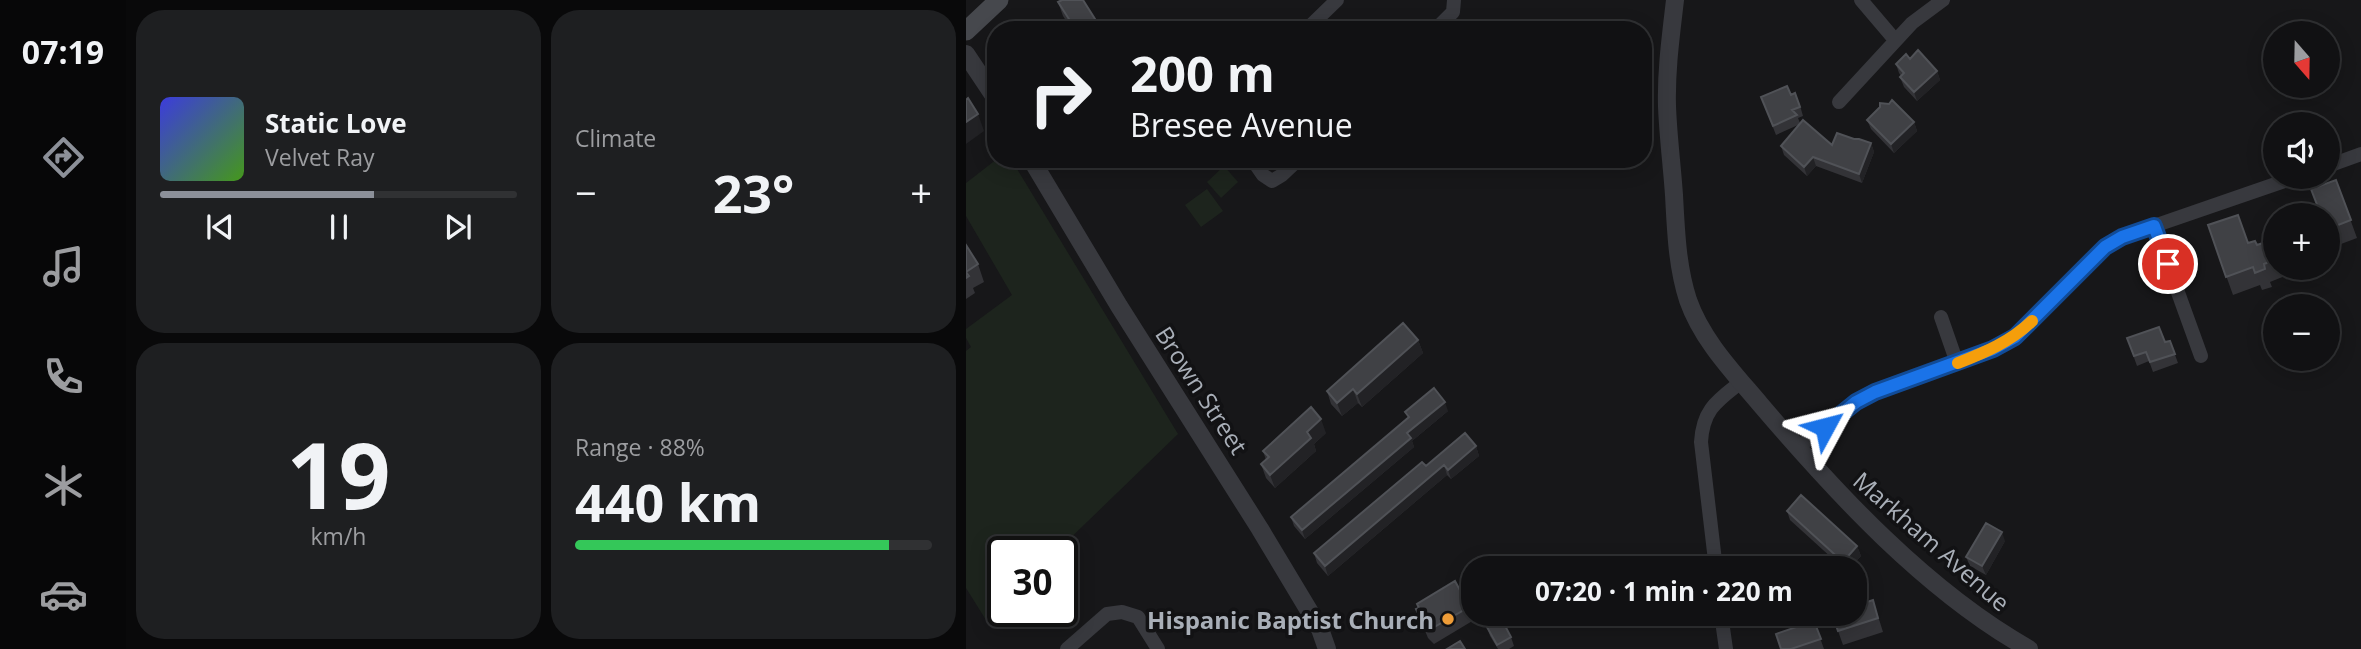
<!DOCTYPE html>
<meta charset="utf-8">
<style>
body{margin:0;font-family:"Open Sans",sans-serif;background:#1e1f21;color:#f1f3f6;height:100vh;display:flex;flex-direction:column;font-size:26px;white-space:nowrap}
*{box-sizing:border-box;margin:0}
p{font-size:23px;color:#9c9da0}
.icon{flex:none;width:38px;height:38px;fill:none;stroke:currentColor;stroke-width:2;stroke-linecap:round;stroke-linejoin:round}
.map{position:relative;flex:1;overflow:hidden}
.drawer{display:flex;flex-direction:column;gap:10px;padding:10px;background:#09090a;width:840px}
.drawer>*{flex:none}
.top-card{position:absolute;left:21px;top:21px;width:665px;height:147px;border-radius:28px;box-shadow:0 4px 18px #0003,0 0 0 2px #303133;background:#111113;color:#f1f3f6;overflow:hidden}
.needle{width:46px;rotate:160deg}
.tools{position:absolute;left:1297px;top:21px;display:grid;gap:14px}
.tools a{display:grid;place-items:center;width:77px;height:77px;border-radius:50%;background:#111113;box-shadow:0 4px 18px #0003,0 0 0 2px #303133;font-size:35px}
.speed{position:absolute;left:21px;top:536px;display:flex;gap:14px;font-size:35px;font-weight:700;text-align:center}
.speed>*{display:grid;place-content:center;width:91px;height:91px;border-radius:50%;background:#111113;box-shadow:0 4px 18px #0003,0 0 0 2px #303133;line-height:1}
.speed .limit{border:4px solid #111;border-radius:10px;background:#fff;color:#111}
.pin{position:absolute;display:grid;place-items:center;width:60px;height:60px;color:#fff;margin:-30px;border:4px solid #fff;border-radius:50%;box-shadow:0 2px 7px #0007}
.me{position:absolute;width:77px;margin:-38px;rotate:52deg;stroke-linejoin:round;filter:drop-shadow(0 0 5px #0008)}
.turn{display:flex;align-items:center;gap:24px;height:147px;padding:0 28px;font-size:32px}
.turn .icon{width:91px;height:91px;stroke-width:2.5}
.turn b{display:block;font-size:49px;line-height:60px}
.big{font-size:52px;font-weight:700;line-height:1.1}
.drawer .tile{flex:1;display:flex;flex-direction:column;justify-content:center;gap:10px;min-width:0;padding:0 24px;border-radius:28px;background:#1e1f21}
.drawer .dial{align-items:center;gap:0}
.dial b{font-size:91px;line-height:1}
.song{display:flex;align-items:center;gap:21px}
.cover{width:84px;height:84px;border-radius:10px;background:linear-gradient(135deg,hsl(240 70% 55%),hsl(100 70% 35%))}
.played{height:7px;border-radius:4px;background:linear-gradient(90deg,#8c9099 60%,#303133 60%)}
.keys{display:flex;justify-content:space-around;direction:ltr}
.heat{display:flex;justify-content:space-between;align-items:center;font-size:38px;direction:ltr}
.charge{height:10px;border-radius:5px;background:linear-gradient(90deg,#34c759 88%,#303133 0)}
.drawer .tiles{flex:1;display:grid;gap:10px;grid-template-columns:repeat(2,1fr)}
.trip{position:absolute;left:495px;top:556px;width:406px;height:70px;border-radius:28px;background:#111113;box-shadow:0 4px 18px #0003,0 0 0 2px #303133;font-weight:700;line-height:70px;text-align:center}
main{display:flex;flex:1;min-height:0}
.tabs{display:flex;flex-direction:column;width:126px;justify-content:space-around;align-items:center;background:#070708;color:#9c9da0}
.tabs .icon{width:49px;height:49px}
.tabs .active{color:#8c9099}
.tabs b{font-size:32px;color:#f1f3f6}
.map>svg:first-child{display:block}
.green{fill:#1d241d}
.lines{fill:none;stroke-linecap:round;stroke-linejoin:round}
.minor{stroke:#38393e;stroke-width:14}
.tertiary{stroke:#38393e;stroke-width:18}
.secondary{stroke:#46484d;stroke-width:19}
.wall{fill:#333337}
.shaded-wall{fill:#222225}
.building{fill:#404145;stroke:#505257;stroke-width:2}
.route-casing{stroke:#114b97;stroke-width:18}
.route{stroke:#1a73e8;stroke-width:12}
.slow{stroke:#f59e0b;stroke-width:12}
.poi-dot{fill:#ef9d38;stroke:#121214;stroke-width:2.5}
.labels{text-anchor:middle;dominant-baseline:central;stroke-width:7;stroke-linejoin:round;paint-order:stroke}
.street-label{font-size:24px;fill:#a9afb8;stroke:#121214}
.poi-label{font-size:24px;font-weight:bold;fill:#a9afb8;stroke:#121214;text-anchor:end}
</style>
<main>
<nav class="tabs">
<b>07:19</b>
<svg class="icon active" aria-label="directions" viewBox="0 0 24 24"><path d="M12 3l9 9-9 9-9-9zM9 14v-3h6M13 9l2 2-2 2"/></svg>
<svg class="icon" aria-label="music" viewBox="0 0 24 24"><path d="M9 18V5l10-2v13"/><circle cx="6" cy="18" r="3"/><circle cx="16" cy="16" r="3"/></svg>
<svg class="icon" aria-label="phone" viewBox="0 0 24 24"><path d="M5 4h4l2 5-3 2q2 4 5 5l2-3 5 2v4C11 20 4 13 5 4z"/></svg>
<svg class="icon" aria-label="climate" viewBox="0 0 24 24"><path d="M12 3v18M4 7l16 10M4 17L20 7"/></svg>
<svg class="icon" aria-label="car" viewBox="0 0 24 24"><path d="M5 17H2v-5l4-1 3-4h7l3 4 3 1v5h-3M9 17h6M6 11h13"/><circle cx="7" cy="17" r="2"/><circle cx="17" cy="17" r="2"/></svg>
</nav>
<section class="drawer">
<div class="tiles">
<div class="tile">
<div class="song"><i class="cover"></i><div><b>Static Love</b><p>Velvet Ray</p></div></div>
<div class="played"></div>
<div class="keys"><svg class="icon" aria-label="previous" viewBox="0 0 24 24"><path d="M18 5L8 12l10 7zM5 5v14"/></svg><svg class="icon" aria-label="pause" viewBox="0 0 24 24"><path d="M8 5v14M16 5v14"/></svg><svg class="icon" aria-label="next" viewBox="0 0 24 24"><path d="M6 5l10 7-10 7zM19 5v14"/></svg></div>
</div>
<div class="tile"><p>Climate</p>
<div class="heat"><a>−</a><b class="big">23°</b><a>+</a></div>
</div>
<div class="tile dial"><b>19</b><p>km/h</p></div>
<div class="tile"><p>Range · 88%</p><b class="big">440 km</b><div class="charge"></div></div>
</div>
</section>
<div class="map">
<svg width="1395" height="649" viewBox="0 0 1395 649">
<rect width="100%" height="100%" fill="#171719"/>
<path class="green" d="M31,159H45L212,434L91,551H37V604L20,620L0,588V351L5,347L0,338V329L46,295L0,216V183Z
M258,166L272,182L255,198L241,182Z
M241,189L257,211L235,227L219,205Z"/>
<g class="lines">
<path class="minor" d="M895,0L929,40
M340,30L371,0
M469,30L487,12L488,0
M873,102L946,23L977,0
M286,159L297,175L306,181L316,175L333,159
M1362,166L1395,154
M1188,226L1235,356
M975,317L991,363
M831,448L890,403L909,392L1027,350L1049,337L1118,266L1139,247L1156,237L1330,177
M750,569L735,442C737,409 751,401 775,382
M755,614L760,649
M101,649L141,614L156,612L172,617L192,649"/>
<path class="tertiary" d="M709,0C705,35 700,70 701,106C702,135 706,166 708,195C710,231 711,266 722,300C736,340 767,372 794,404C870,493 960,591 1063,649
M0,54L30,99
M65,159L153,306L294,529L354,629L361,649"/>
<path class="secondary" d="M0,31L33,0"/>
</g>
<path class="wall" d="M92,2L136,30H106L97,16Z
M944,59L971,71L974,80L951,101L938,87L934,77L935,76L933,73L930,64Z
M825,95L833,102L837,116L832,118L834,123L866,145L888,139L905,143L908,152L896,183L850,166L841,176L818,155L815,146L832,125L810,135L795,97Z
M901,120L948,122L951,131L928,153L905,129Z
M1370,180L1391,238L1367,247L1362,232V215Z
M1242,225L1282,243L1291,245L1309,239V268H1339L1304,282L1306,287L1296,290L1294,285L1267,295Z
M0,245L12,264L18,282L7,288L9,293L0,299Z
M1161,338L1199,342L1204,341L1212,363L1187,372L1183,361L1171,366Z
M452,340L457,353L396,407L392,403L376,416L365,404L361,391Z
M482,411L446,441L448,447L339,539L328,526L325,517L442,418L439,412Z
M360,433L348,444L350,451L309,488L300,478L295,464L300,460L297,451Z
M510,446L513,456L485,479L481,475L362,576L351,563L348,553L460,466Z
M821,511L891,546L895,556L883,569H878L824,520Z
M1039,541L1020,575L1004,566L1000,557Z
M907,600L917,632L877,645L866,614Z
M451,604L503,607L508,620L468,644L462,638L450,609L452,608Z
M848,621L858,649H815Z
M521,627L545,637L548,646L543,649H532L524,636Z"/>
<path class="shaded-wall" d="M971,71L974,80L951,101L948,92Z
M12,114L18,131L0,144V122Z
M948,122L951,131L928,153L925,144Z
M905,143L908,152L896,183L893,174Z
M847,157L850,166L841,176L838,167Z
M452,340L457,353L396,407L391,394Z
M387,389L392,403L376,416L371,403Z
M479,402L482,411L446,441L448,447L339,539L336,530L441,433Z
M355,419L360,433L348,444L350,451L309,488L304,475L341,432Z
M510,446L513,456L485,479L482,470Z
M478,465L481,475L362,576L359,566Z
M1036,532L1039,541L1020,575L1016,566Z
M891,546L895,556L883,569H880L877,562Z"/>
<path class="building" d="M96,0H117L136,30H110L92,2Z
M952,50L971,71L948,92L934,77L938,73L930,64L940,54L944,59Z
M821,86L825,95L829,93L834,107L826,110L831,115L807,126L795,97Z
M2,98L12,114L0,122V100Z
M926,100L948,122L925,144L901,120L914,107V103L923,104Z
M837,120L866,145L871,133L888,139H893L905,143L893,174L847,157L838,167L815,146Z
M1370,180L1385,220L1362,229V215H1355L1345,189Z
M1272,215L1282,243L1289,241L1291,245L1309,239V260L1298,264L1299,269L1289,273L1287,267L1260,277L1242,225Z
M0,245L12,264L0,272L3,276L0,278Z
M437,323L452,340L391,394L387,389L371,403L361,391Z
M1193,327L1199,342L1204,341L1209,354L1184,362L1180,352L1168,356L1161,338Z
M468,388L479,402L441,433L445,438L336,530L325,517L443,417L439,412Z
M345,407L355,419L341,432L345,438L304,475L295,464L303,457L297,451Z
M499,433L510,446L482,470L478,465L359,566L348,553L456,462L460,466Z
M835,495L891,546L877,562L821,511Z
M1020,523L1036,532L1016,566L1000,557Z
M489,581L503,607L463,630L457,624L450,609L453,608L451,604Z
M907,600L912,618L872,631L866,614H889V606Z
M535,618L545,637L531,645L521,627Z
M848,621L855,639L825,649H815L810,634Z
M494,641L499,649H481Z"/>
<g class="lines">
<defs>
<path id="route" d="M859,427L890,402L909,392L1027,349L1049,337L1139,247L1156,237L1188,226L1202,264"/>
</defs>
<use href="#route" class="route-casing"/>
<use href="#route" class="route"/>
<path class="slow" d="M992,363C1020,352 1044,342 1066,321"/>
</g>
<circle class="poi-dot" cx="482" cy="619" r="7"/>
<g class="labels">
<g class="street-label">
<text transform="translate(236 390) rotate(57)">Brown Street</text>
<text transform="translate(966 541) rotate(41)">Markham Avenue</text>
</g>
<g class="poi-label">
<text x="468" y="619">Hispanic Baptist Church</text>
</g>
</g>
</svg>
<div class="tools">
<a><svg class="needle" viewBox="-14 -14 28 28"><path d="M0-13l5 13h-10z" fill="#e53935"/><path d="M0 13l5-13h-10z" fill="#9c9da0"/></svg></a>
<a><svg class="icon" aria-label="sound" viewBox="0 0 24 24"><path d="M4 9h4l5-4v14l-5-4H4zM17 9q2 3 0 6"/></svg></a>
<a>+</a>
<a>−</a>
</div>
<div class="speed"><div class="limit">30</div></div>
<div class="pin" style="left:1202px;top:264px;background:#d93025"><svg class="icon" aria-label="arrive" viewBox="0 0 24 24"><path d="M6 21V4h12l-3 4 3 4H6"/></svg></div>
<svg class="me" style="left:859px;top:427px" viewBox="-20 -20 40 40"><path d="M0-17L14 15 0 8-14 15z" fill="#1a73e8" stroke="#fff" stroke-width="4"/></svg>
<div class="trip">07:20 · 1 min · 220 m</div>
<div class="top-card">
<div class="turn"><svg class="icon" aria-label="right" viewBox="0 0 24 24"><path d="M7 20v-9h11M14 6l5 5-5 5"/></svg><div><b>200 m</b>Bresee Avenue</div></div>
</div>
</div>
</main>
